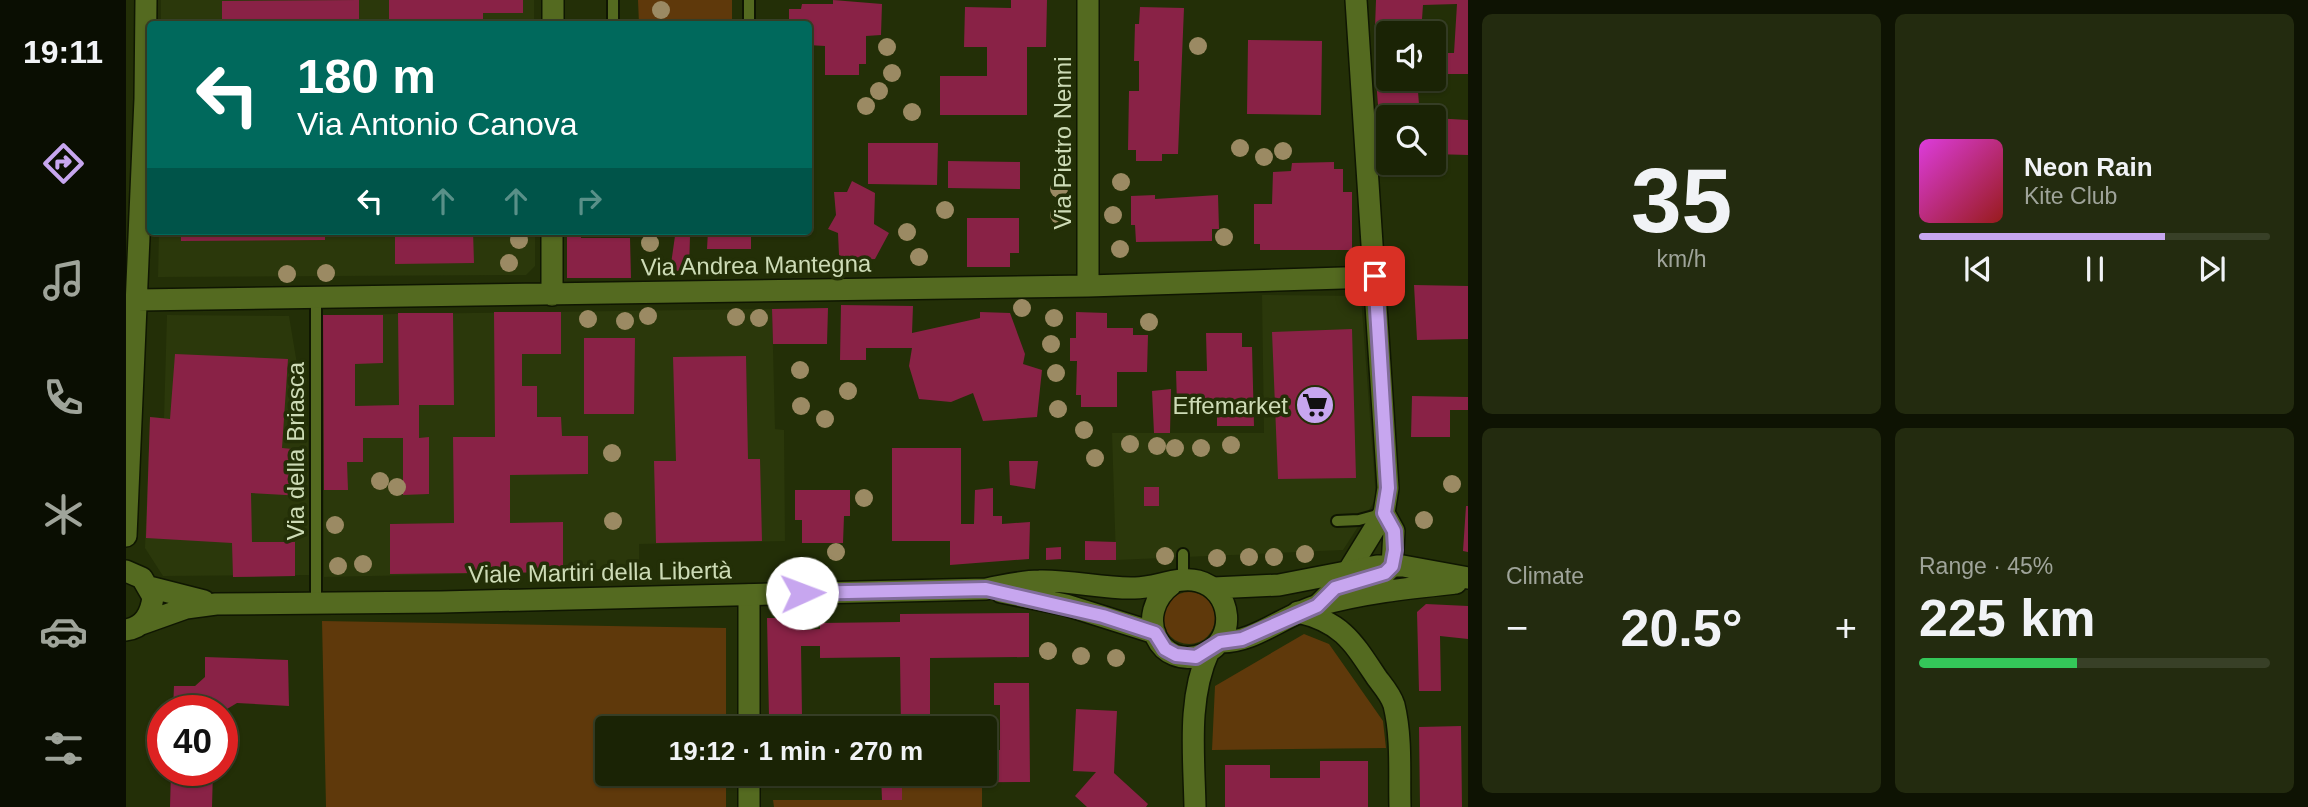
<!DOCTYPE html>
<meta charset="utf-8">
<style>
body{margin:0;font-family:Helvetica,sans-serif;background:#232b0f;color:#f1f3f6;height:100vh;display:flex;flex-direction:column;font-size:26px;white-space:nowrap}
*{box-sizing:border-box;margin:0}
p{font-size:23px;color:#9fa49a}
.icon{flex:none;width:38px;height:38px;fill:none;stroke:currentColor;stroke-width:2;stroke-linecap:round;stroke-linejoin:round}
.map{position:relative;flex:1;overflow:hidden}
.details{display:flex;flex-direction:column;gap:14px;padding:14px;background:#0e1303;width:840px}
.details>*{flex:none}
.top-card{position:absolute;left:21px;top:21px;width:665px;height:214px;border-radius:7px;box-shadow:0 2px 5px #0004,0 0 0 2px #384027;background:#00695c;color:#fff;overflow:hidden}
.buttons{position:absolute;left:1250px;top:21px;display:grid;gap:14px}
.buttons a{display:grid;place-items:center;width:70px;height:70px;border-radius:7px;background:#1a2305;box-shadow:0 2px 5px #0004,0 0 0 2px #384027;font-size:35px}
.speed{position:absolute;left:21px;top:695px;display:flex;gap:14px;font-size:35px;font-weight:700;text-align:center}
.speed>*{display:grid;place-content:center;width:91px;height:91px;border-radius:50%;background:#1a2305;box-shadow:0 2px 5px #0004,0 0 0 2px #384027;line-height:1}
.speed .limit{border:10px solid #d22;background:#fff;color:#111}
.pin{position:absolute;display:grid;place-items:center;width:60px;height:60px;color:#fff;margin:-30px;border-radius:14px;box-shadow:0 4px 10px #0006}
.me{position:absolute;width:77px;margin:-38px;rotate:88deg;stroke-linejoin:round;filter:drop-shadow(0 0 5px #0008)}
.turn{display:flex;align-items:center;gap:24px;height:147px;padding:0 35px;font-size:32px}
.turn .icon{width:91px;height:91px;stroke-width:2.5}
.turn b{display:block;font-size:49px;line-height:60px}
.lanes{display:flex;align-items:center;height:66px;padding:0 35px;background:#0003;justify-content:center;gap:35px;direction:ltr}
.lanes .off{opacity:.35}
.big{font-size:52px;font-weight:700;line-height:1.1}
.details .tile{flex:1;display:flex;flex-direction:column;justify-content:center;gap:10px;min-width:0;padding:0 24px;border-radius:10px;background:#232b0f}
.details .dial{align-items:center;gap:0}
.dial b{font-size:91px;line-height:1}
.song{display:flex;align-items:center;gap:21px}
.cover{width:84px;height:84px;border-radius:10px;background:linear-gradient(135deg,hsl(300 70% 55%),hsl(0 70% 35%))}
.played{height:7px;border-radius:4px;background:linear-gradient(90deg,#c7a6ef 70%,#384027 70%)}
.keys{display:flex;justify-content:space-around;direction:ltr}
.heat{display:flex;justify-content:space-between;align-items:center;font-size:38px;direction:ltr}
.charge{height:10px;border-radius:5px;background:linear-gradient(90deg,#34c759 45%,#384027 0)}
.details .tiles{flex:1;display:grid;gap:14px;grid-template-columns:repeat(2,1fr)}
.trip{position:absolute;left:469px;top:716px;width:402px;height:70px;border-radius:7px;background:#1a2305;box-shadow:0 2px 5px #0004,0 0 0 2px #384027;font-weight:700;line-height:70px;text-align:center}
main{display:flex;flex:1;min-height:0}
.menu{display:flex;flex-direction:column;width:126px;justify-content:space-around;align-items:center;background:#0a0e02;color:#9fa49a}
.menu .icon{width:49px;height:49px}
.menu .on{color:#c7a6ef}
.menu b{font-size:32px;color:#f1f3f6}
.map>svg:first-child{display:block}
.built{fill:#2b380b}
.green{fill:#5f390b}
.building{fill:#892246}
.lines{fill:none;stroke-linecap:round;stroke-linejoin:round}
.lane-casing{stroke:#0f1602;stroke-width:14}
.street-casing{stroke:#0f1602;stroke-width:24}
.secondary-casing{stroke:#0f1602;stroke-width:24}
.lane{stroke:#546a20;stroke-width:10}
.street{stroke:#546a20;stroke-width:21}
.secondary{stroke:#546a20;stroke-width:21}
.tree{fill:#9b8a63}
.route-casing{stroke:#816c9b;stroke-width:18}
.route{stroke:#c7a6ef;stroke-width:12}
.labels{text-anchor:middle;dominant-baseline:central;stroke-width:7;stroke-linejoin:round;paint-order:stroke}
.street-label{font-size:24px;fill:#cddbb6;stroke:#232f07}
.poi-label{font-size:24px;fill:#cddbb6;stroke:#232f07;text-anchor:end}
</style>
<main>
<nav class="menu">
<b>19:11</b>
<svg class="icon on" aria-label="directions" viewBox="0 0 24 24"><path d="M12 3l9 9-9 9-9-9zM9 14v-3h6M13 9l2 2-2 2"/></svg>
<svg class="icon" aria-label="music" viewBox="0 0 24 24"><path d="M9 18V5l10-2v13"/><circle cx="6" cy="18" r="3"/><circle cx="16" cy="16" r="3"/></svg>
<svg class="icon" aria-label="phone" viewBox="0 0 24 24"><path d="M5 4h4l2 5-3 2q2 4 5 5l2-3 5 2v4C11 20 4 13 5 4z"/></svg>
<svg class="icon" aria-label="climate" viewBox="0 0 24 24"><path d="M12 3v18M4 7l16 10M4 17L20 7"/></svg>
<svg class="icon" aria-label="car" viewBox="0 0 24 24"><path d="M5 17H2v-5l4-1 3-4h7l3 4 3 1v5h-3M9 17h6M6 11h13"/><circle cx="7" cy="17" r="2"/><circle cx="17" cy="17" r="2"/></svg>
<svg class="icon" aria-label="filters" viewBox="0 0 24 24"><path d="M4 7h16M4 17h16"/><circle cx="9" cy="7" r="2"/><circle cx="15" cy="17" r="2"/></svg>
</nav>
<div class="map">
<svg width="1342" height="807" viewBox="0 0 1342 807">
<rect width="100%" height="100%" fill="#232f07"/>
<path class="built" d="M35,0H408V24H35Z
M33,231H409V266L400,275L32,277Z
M1136,295L1235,296L1250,499L1217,550L990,560L986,433H1138Z
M646,309L649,429L658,430L659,541L513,544V566L437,572L198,577L197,315Z
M41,315L163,316L182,430L184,575L37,576L19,548L24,417L38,418Z"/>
<path class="green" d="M512,0H606V24H513Z
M1037 618a26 26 0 1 1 52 0a26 26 0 1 1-52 0Z
M196,621L600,628V728H481V774H600V807H200Z
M1178,634L1203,644L1257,721L1260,748L1086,750L1089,686Z
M856,782V807H648L647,800H775L776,783Z"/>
<path class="building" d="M233,0V24H96V1Z
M263,0H397V13H357V24H263Z
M707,0L756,4L755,35L740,36V64H733V75H699V46L682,45V24H663V9H675L676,4H707Z
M885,0H921L920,47H901V115H814V76H861V47H838L839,7L885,8Z
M1250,0H1342V74H1307V53H1328L1331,4L1297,5L1295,33H1262V79H1291L1294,117H1262V155H1256L1248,55Z
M1014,7L1058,8L1052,154H1036V161H1010V150H1002L1003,91H1013V61H1008L1009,24H1013Z
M1122,40L1196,41L1195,115L1121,114Z
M1307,118L1342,120V155L1307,154Z
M742,143H812L811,185L742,184Z
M822,161L894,162V189L822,188Z
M1208,162V169H1217V192H1226V250H1134V244H1128V204H1146L1147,172L1165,171L1166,163Z
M726,181L749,193L748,224L763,233L749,259L727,260L713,255L712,233L702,229L710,215L708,192H721Z
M1029,195V199L1092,195L1093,229H1086V241L1010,242L1009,225H1005V196Z
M841,218H893V253H884V267H841Z
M55,231H199V240L55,241Z
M269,231H347L348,263L269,264Z
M441,231H455V238H504L505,278H441Z
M582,231H625V249H581Z
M549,236H564L563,271H544Z
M1288,285L1342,286V339L1291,340Z
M715,305L787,306L786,333L854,318V312L884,313L899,354L897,364L916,370L911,417L857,421L847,393L825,402L793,399L783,366L786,348H740V360H714Z
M702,308L701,344H647L646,309Z
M368,312H435V354H396V386H411V417H435L436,436H462V474L384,475V523L437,522V572L264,574V524L328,523L327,437H369Z
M950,312L981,313V328H1007V335H1022L1021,372H991V407H955V395H950L951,361H944V338H950Z
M272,313H327L328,405H293V438L303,437V494L277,495V438H237V462H221L222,490H198L197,315H257V363L229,364V406L273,405Z
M1226,329L1230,478L1152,479L1146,332Z
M1080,333H1116V347H1126L1128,426H1091V412H1065V404H1051L1050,371H1081Z
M458,338H509L508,414H458Z
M49,354L162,359L156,448L177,450V496L125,493L126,542H169V576L107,577L106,543L20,538L24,417L44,419Z
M620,356L622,459H634L636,541L530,543L528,461H550L547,357Z
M1045,389L1044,433H1028L1026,391Z
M1286,396L1342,397V410H1324V437H1285Z
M766,448H835V524H848L849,490L867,488V516H876V524L904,522L903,559L824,565V541H766Z
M883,461H912L909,489L884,485Z
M1018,487H1033V506H1018Z
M669,490H724V516H718L717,543H676V520H669Z
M1340,506H1342V552L1337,551Z
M959,541L990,542V560H959Z
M935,547V559L920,560V548Z
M1300,604L1342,606V639L1314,636L1315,691H1293L1291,612Z
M903,613V657L804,658V728H775L774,657L694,658V646H675L676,716L643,717L641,618H674L675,630L694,629V623L774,622V614Z
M79,657L162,660L163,706L111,703L96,712L47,710L48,686H69L79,677Z
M868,683H903L904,782L776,783V800H756L755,774H859V750H874V705H868Z
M950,709L991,711L988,773L1022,804L1020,807H961L949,796L970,772L947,771Z
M1335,726L1336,807H1294L1293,727Z
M1194,761H1242V807H1099V765H1144V778H1194Z
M45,770H87L86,807H44Z
M653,774H688V787L653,788Z"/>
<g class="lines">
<defs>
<path id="lane" d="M487,0V24
M623,24V0
M190,299V603
M1211,521L1233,520L1255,514
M1057,580V554"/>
<path id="street" d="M962,0V286
M427,24V0
M426,295V231
M11,300L962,286L1249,277
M0,536L19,99L20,0
M1223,570L1258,513L1262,488L1230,0
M1191,606L1209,588L1259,573L1266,566L1268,531L1258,513
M1172,612C1216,622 1227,642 1251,678C1257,686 1265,695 1268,705C1276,738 1273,774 1274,807
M623,728V595
M623,774V807"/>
<path id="secondary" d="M0,571L16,578L27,597C25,614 18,627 0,630
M23,587L78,601
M1087,588L1153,585L1251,566H1277L1342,578
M875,592L940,605L1029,633
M15,624L60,608L90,604L315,602L860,589C877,586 895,581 913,581C945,580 977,589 1009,588C1029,588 1053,576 1072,581C1107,590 1111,640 1078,654C1033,672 1006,614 1046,584
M1094,642C1128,643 1158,615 1190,606C1235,593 1283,588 1330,583
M1069,807C1068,755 1061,699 1083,651"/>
</defs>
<use href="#lane" class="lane-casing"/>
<use href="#street" class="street-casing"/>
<use href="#secondary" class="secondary-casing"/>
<use href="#lane" class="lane"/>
<use href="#street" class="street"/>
<use href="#secondary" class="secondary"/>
</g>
<g class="tree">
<circle cx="535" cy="10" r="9"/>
<circle cx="1072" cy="46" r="9"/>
<circle cx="761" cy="47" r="9"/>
<circle cx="766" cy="73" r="9"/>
<circle cx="753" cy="91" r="9"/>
<circle cx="740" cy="106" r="9"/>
<circle cx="786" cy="112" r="9"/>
<circle cx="1114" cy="148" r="9"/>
<circle cx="1157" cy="151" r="9"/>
<circle cx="1138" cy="157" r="9"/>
<circle cx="995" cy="182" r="9"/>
<circle cx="933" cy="189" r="9"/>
<circle cx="819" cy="210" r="9"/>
<circle cx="933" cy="215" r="9"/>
<circle cx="987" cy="215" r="9"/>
<circle cx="781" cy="232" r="9"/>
<circle cx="1098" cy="237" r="9"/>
<circle cx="393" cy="240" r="9"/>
<circle cx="524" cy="243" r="9"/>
<circle cx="994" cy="249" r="9"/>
<circle cx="793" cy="257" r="9"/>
<circle cx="383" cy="263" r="9"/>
<circle cx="200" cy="273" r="9"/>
<circle cx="161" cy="274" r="9"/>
<circle cx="896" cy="308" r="9"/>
<circle cx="522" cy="316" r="9"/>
<circle cx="610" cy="317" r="9"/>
<circle cx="633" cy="318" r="9"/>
<circle cx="928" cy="318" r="9"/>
<circle cx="462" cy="319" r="9"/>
<circle cx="499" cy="321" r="9"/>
<circle cx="1023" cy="322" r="9"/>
<circle cx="925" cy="344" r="9"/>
<circle cx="674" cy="370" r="9"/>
<circle cx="930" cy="373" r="9"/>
<circle cx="722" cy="391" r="9"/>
<circle cx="675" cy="406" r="9"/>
<circle cx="932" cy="409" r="9"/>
<circle cx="699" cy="419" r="9"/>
<circle cx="958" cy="430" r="9"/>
<circle cx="1004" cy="444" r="9"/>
<circle cx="1105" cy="445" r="9"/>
<circle cx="1031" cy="446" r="9"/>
<circle cx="1049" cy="448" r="9"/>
<circle cx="1075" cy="448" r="9"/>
<circle cx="486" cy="453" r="9"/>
<circle cx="969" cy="458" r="9"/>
<circle cx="254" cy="481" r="9"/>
<circle cx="1326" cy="484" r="9"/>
<circle cx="271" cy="487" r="9"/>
<circle cx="738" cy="498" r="9"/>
<circle cx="1298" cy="520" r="9"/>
<circle cx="487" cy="521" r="9"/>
<circle cx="209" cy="525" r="9"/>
<circle cx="710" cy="552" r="9"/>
<circle cx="1179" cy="554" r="9"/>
<circle cx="1039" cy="556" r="9"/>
<circle cx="1123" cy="557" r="9"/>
<circle cx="1148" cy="557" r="9"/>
<circle cx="1091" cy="558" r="9"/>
<circle cx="237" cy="564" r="9"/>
<circle cx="212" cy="566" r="9"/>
<circle cx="922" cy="651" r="9"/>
<circle cx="955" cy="656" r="9"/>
<circle cx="990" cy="658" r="9"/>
</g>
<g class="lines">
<defs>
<path id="route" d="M676,593L860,589L977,616L1029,633L1039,649L1050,655L1070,657L1094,642L1116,639L1191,606L1209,588L1259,573L1266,566L1269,550L1268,531L1258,513L1262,488L1249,276"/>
</defs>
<use href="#route" class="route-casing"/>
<use href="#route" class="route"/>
</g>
<defs>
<symbol id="supermarket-disc" viewBox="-11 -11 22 22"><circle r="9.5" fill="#c7a6ef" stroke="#232f07"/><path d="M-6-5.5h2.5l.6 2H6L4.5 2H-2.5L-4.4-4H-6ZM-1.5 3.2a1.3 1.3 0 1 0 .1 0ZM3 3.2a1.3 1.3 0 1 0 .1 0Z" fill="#111"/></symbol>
</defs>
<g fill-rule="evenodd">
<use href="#supermarket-disc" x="1167" y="383" width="44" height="44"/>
</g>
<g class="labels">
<g class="street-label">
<text transform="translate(936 143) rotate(-90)">Via Pietro Nenni</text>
<text transform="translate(630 265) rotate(-1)">Via Andrea Mantegna</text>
<text transform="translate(169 451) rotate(-90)">Via della Briasca</text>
<text transform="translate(474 572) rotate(-1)">Viale Martiri della Libertà</text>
</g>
<g class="poi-label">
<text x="1162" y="405">Effemarket</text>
</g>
</g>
</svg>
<div class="buttons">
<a><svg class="icon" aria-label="sound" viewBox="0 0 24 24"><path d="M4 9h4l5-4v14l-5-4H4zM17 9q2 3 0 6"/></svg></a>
<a><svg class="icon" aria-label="search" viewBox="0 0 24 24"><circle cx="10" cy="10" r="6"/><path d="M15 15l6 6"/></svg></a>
</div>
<div class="speed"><div class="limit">40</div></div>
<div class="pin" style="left:1249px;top:276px;background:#d93025"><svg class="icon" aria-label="arrive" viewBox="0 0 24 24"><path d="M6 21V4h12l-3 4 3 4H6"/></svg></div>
<svg class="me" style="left:676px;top:593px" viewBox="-20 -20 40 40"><circle r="19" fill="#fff"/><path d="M0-13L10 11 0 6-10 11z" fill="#c7a6ef"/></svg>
<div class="trip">19:12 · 1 min · 270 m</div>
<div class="top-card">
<div class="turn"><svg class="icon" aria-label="left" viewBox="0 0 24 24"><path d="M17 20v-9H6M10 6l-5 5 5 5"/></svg><div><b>180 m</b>Via Antonio Canova</div></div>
<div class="lanes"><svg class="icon" aria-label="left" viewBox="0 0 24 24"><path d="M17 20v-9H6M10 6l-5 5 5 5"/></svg><svg class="icon off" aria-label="ahead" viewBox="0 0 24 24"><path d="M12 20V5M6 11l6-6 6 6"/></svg><svg class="icon off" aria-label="ahead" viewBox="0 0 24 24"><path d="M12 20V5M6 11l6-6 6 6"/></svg><svg class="icon off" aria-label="right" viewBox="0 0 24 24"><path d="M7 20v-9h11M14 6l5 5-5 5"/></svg></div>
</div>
</div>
<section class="details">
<div class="tiles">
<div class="tile dial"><b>35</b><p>km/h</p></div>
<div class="tile">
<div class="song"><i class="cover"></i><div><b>Neon Rain</b><p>Kite Club</p></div></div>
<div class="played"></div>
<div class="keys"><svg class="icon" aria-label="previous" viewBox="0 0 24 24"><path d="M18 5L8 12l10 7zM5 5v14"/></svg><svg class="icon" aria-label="pause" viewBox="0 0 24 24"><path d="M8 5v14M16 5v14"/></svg><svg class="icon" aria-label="next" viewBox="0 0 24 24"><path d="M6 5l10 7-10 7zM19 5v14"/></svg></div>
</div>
<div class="tile"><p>Climate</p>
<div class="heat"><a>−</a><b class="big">20.5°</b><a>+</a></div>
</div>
<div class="tile"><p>Range · 45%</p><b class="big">225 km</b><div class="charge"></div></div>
</div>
</section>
</main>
